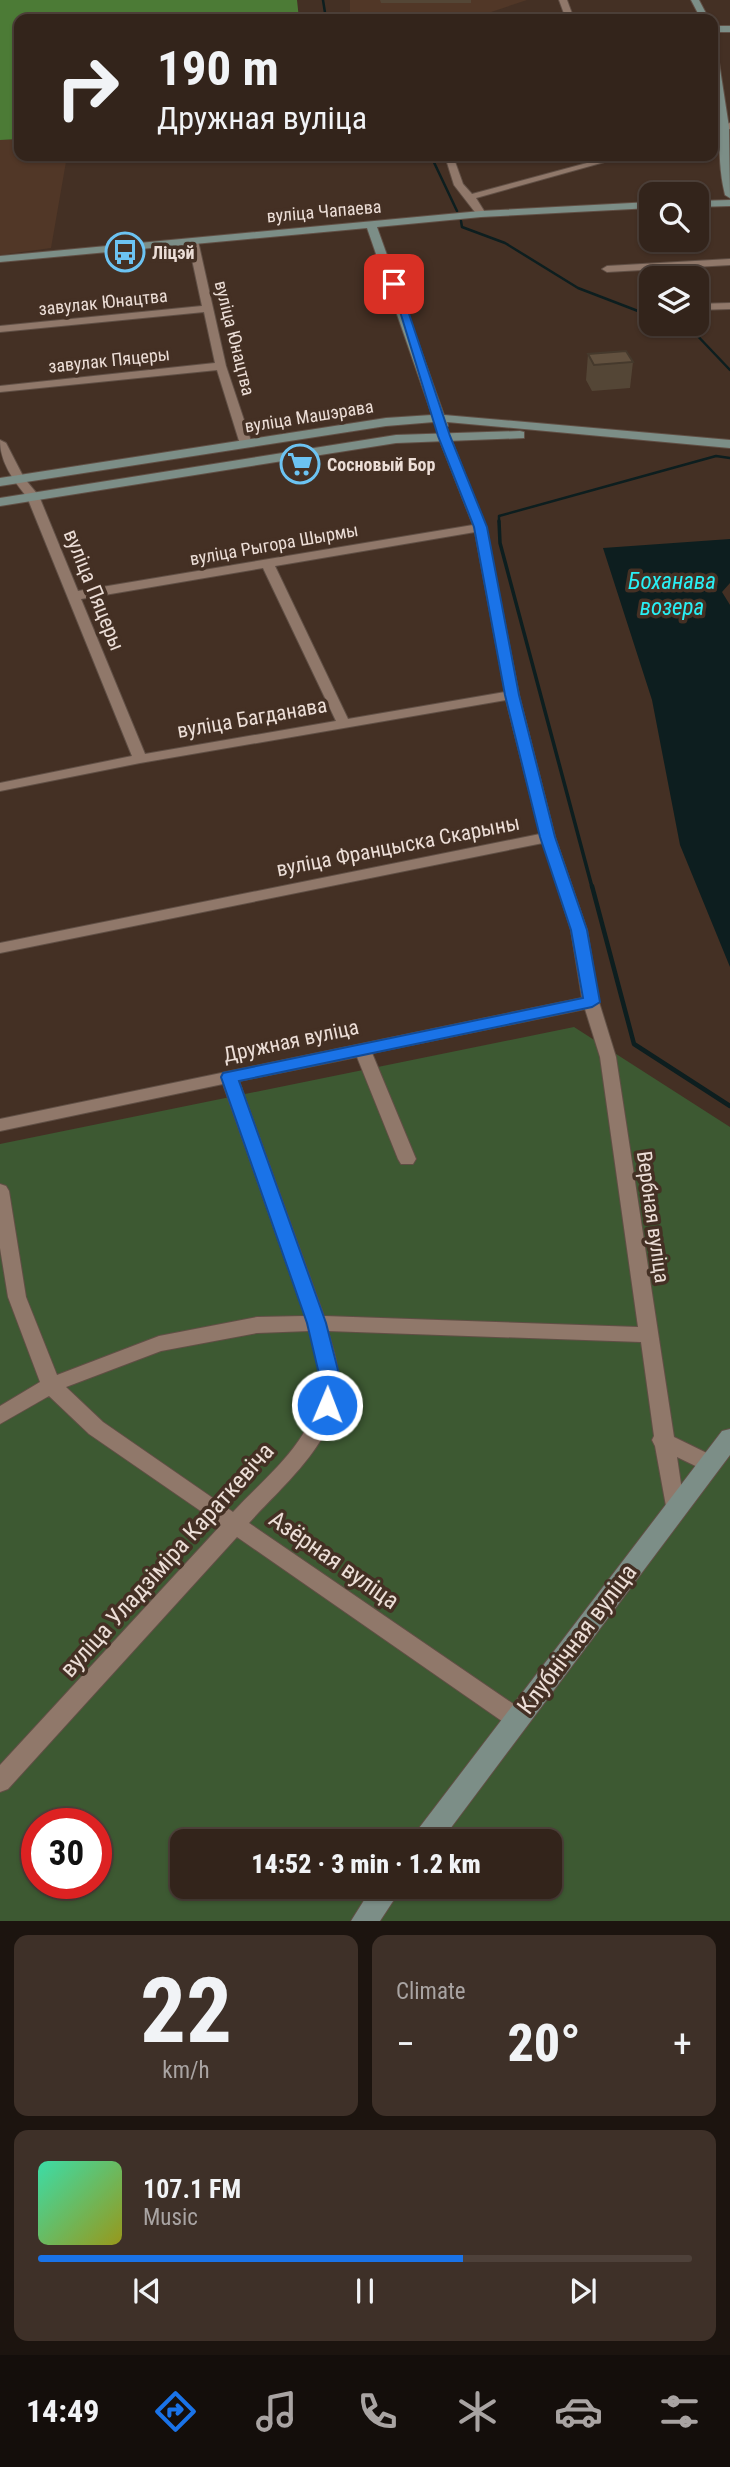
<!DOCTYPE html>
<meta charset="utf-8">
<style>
body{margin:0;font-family:"Roboto Condensed",sans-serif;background:#3e3028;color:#f1f3f6;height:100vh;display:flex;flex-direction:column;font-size:26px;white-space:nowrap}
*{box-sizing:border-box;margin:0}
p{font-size:23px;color:#a9a4a3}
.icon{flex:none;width:38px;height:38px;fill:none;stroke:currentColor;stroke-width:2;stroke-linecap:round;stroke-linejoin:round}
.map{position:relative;height:1921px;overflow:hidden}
.panel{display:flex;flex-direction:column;gap:14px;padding:14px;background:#1c140f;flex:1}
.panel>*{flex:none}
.banner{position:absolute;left:14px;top:14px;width:704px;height:147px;border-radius:14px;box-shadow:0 2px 5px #0004,0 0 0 2px #4e413a;background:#33241b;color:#f1f3f6;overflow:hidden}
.buttons{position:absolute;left:639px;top:182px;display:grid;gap:14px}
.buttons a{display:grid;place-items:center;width:70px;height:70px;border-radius:14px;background:#33241b;box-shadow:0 2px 5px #0004,0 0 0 2px #4e413a;font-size:35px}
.speed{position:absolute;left:21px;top:1808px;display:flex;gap:14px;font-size:35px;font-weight:700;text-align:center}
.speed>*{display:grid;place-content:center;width:91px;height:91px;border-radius:50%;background:#33241b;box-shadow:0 2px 5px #0004,0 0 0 2px #4e413a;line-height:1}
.speed .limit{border:10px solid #d22;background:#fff;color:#111}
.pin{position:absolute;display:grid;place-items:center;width:60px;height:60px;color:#fff;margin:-30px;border-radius:14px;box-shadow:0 4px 10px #0006}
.me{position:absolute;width:77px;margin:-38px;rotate:1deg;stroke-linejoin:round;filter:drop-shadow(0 0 5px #0008)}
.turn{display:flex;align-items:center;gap:24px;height:147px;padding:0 28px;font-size:32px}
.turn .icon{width:91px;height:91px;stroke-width:2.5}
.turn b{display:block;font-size:49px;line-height:60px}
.big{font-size:52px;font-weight:800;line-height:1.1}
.panel .tile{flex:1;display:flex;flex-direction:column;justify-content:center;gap:10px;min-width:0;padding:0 24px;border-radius:14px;background:#3e3028}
.panel .dial{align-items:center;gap:0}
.dial b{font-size:91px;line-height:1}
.song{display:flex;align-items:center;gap:21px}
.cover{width:84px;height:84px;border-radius:10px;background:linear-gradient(135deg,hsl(160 70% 55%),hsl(60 70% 35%))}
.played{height:7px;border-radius:4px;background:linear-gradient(90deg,#1a73e8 65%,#4e413a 65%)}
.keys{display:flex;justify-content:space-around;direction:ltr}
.heat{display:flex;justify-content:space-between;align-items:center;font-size:38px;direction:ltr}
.panel .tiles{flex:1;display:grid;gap:14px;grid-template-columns:1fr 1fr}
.tile:last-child{grid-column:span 2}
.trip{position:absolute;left:170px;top:1829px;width:392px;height:70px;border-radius:14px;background:#33241b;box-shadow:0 2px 5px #0004,0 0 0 2px #4e413a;font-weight:800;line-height:70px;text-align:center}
.dock{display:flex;height:112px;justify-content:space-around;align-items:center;background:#140e0b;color:#a9a4a3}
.dock .icon{width:49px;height:49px}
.dock .selected{color:#1a73e8}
.dock b{font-size:32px;color:#f1f3f6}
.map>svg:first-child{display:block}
.built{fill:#513727}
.green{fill:#3d5932;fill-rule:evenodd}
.forest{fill:#4c7b36}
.water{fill:#0d1e1f}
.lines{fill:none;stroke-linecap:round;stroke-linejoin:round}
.stream-far2{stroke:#0d1e1f;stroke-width:2.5}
.stream-far1{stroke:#0d1e1f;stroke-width:3.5}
.stream{stroke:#0d1e1f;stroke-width:4.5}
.street-casing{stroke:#604f45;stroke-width:2}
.secondary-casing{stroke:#604f45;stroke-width:2}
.street{fill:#90786a;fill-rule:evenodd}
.secondary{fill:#7c8e87;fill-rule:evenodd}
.wall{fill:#544636}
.building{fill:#62513f;stroke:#45392c;stroke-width:2}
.route{fill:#1a73e8;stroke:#114b97;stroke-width:2}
.labels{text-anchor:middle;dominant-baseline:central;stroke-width:7;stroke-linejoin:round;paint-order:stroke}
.far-street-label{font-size:18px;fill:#ecded7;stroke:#443024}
.far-poi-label{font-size:18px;font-weight:bold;fill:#ecded7;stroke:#443024;text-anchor:start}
.street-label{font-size:21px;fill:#ecded7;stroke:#443024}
.water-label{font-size:23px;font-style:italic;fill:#28f0f5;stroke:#443024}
.near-street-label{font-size:24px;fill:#ecded7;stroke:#443024}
</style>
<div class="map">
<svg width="730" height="1921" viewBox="0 0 730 1921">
<rect width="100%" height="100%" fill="#443024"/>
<path class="built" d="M350,0H527L470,19H350Z
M19,139V156H67L51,248L0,255V140Z"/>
<path class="green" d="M574,1027L730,1127V1921H0V1144ZM37,1824H96V1883H37ZM182,1841H550V1886H182Z"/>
<path class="forest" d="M0,0H297L299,19H19V139L0,140Z"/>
<path class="water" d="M730,539V583L722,592L730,605V967L680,845L652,700L603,548Z"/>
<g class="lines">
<path class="stream-far2" d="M323,0L326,19
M431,156L457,211
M461,221L462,227L505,243L578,288L651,316
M675,324L692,330L730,370
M499,522V516L716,456L730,458"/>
<path class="stream-far1" d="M499,521L500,543L592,887"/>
<path class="stream" d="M592,886L634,1044L730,1106"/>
<defs>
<path id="street" d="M559,0H567L574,19H566Z
M730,123V129L712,134V128Z
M445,156H453L463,184L472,194L613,156H626L476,198L486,214L481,217L478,216L454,185Z
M193,238L198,241L226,366L252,444L250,446L240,444L217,370L0,392V386L215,363L204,312L0,332V326L202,306L188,241Z
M730,259V265L607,272L602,269L607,266Z
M730,303V309L696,310V304Z
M444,433L450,436L486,527L519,695L555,837L587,930L599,1002L616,1057L674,1437L717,1458L720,1464L717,1470L710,1473L677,1457L685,1511L682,1517L675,1520L668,1517L655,1446L652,1440L654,1436L641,1342L328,1331C332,1345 337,1359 338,1373C345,1435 287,1481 249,1523L525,1712L528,1719L525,1726L517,1729L509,1726L237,1537L8,1789L0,1792V1765L221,1525L89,1434L49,1396L0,1424V1406L40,1382L8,1297L0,1248V1184L6,1186L9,1191L26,1297L57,1375L159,1336L257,1317L305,1316L223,1084L0,1131V1119L582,998L571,930L543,843L0,953V943L540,834L506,700L140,763L0,791V783L132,756L27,497C13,480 0,462 0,440L6,443L24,478L39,496L78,591L473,525L438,436ZM475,532L505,692L348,719L275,566ZM263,568L336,721L145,754L81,599ZM585,1009L600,1057L638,1327L324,1316L239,1081L357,1057L398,1159L401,1164H413L416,1159L372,1053ZM309,1331C313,1345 318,1359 319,1373C325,1432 269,1473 233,1512L103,1422L66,1387L161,1351L257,1333Z"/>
<path id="secondary" d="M691,0H699L709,19H701Z
M712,26H730V32H712Z
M712,40L716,43L729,127L730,198L725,195C719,170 720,154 719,129C718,100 712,71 712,40Z
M730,200V206L696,207V201Z
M651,202V208L481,217L377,227L444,415L730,440V448L447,422L448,426L442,430L438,429L434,422L386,426L0,486V478L386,418L432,415L367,228L0,262V256L481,211Z
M520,431L524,432V438L396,443L0,506V498L396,435Z
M730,1429V1455L441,1841H412L416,1832L722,1431Z
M373,1886H403L380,1921H351Z"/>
</defs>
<use href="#street" class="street-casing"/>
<use href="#secondary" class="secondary-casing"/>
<use href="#street" class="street"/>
<use href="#secondary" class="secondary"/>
</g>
<path class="wall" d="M380,0H471V3H381Z
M588,354L633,362L630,388L592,391L586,380Z"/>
<path class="building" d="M626,351L633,362L594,365L588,354Z"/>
<path class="route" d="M391,282L399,284L450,436L487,527L519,695L555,837L587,930L600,1002L592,1007L239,1081L326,1323L339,1374L334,1410H320L318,1405L319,1374L307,1323L221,1077L223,1073L583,998L571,930L540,837L505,695L474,527L438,436Z"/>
<defs>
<symbol id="bus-ring" viewBox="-11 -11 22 22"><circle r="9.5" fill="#443024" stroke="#6cc3f2" stroke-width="1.5"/><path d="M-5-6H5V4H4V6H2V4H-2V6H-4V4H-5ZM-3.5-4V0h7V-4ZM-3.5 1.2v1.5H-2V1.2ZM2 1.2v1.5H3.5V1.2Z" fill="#6cc3f2"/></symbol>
<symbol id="supermarket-ring" viewBox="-11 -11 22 22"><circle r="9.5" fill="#443024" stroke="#6cc3f2" stroke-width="1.5"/><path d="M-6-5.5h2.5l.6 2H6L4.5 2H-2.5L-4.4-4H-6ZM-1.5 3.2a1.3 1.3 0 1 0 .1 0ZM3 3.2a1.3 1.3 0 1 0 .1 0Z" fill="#6cc3f2"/></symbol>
</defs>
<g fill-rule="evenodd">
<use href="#bus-ring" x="103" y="230" width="44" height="44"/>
<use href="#supermarket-ring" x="278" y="442" width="44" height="44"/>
</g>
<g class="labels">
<g class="far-street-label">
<text transform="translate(324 211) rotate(-5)">вуліца Чапаева</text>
<text transform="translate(103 302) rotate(-6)">завулак Юнацтва</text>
<text transform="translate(235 338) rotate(76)">вуліца Юнацтва</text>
<text transform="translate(109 360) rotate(-6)">завулак Пяцеры</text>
<text transform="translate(309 416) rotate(-9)">вуліца Машэрава</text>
<text transform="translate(274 544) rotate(-10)">вуліца Рыгора Шырмы</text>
</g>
<g class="far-poi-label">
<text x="152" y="252">Ліцэй</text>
<text x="327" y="464">Сосновый Бор</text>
</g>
<g class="street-label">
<text transform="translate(94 590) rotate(68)">вуліца Пяцеры</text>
<text transform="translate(252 718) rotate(-10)">вуліца Багданава</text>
<text transform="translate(398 846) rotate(-11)">вуліца Францыска Скарыны</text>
<text transform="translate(291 1041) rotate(-12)">Дружная вуліца</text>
<text transform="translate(653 1217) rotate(82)">Вербная вуліца</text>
</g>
<g class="water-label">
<text x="672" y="581">Боханава<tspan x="672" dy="26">возера</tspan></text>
</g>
<g class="near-street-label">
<text transform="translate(167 1560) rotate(-48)">вуліца Уладзіміра Караткевіча</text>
<text transform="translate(334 1560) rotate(35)">Азёрная вуліца</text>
<text transform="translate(577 1639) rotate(-53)">Клубнічная вуліца</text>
</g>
</g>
</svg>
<div class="buttons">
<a><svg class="icon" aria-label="search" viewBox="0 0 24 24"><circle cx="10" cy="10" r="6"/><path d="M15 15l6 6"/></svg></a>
<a><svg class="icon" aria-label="layers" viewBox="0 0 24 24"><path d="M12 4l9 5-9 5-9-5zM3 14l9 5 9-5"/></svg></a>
</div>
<div class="speed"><div class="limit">30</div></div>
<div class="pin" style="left:394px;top:284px;background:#d93025"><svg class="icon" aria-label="arrive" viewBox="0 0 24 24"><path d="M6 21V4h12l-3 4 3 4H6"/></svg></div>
<svg class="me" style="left:327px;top:1405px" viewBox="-20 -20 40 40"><circle r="17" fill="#1a73e8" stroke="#fff" stroke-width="3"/><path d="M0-11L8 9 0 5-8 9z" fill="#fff"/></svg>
<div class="trip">14:52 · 3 min · 1.2 km</div>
<div class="banner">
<div class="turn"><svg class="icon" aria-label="right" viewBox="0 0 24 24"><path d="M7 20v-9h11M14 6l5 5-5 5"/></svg><div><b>190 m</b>Дружная вуліца</div></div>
</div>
</div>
<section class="panel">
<div class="tiles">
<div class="tile dial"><b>22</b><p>km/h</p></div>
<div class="tile"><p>Climate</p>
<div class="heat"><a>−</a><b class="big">20°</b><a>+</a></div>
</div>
<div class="tile">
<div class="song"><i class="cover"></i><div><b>107.1 FM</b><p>Music</p></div></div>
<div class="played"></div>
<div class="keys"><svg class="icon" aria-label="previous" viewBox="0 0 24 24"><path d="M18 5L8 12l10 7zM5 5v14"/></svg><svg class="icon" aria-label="pause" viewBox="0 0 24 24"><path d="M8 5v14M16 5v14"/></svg><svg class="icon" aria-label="next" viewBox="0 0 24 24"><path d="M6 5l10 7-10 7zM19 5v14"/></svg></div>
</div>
</div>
</section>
<nav class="dock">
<b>14:49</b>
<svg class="icon selected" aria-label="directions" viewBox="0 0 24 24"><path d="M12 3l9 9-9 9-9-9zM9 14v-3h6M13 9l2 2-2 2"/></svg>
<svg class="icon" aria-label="music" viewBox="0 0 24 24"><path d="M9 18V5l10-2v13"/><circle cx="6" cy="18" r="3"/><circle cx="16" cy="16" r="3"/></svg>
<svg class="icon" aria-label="phone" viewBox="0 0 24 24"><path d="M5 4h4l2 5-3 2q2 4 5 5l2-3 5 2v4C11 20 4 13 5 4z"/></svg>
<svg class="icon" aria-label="climate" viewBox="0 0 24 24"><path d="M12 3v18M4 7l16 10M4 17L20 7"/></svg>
<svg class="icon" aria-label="car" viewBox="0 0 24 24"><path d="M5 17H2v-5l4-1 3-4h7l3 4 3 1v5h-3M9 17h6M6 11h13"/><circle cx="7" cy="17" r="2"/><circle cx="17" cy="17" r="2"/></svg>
<svg class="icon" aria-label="filters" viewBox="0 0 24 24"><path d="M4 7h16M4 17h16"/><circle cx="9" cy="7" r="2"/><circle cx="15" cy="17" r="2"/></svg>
</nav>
